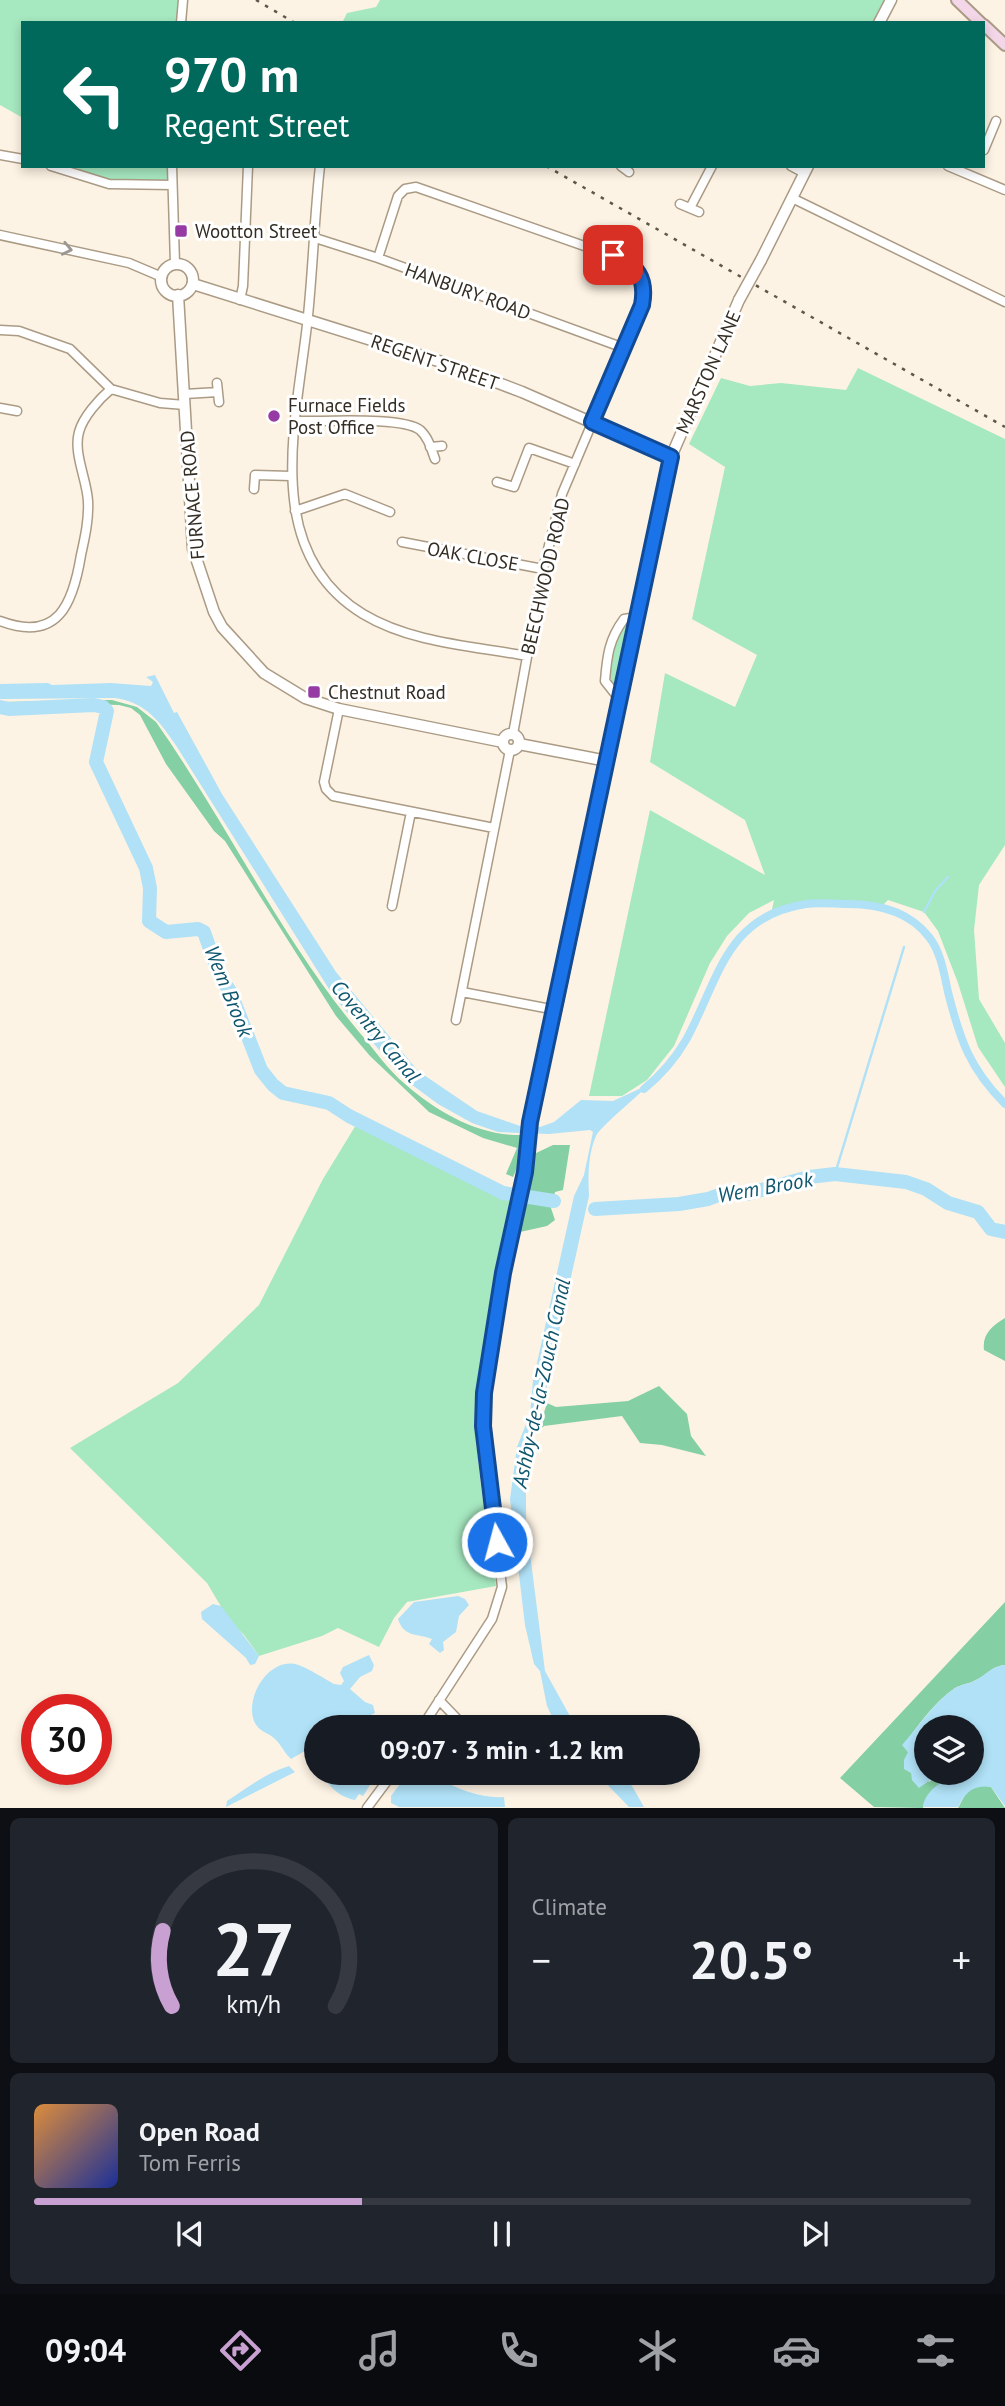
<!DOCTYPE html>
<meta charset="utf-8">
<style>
body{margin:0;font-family:"PT Sans",sans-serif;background:#20242c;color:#f1f3f6;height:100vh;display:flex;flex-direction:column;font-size:26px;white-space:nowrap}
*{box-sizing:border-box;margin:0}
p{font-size:23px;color:#9ea1a6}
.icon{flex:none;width:38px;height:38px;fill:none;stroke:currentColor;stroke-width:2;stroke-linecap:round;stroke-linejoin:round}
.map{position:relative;height:1808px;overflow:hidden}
.details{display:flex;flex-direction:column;gap:10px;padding:10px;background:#0d0f14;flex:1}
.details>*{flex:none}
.hud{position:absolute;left:21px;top:21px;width:964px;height:147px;border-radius:0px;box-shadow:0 4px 10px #0003;background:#00695c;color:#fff;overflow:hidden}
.controls{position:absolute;left:914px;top:1715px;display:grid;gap:14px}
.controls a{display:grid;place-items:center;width:70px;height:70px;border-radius:50%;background:#171b24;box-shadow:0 4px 10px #0003;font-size:35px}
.speed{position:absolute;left:21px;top:1694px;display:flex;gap:14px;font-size:35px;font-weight:700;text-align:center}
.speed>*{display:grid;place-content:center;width:91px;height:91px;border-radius:50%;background:#171b24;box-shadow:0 4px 10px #0003;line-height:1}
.speed .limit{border:10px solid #d22;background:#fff;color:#111}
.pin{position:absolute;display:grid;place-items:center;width:60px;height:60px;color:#fff;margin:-30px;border-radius:14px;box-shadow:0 4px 10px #0006}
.me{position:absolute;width:77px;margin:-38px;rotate:353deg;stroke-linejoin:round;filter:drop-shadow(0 0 5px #0008)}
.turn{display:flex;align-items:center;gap:24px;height:147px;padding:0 28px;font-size:32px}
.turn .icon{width:91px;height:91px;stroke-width:2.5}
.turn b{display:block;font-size:49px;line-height:60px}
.big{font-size:52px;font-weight:600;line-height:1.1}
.details .tile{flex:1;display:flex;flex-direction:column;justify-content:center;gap:10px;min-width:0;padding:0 24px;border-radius:10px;background:#20242c}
.details .dial{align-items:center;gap:0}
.dial svg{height:182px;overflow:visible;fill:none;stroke:#363941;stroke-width:7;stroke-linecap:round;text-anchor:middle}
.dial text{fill:#f1f3f6;stroke:none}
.song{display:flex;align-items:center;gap:21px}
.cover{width:84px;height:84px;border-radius:10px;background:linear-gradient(135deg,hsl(30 70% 55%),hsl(230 70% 35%))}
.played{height:7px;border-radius:4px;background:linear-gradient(90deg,#c8a0d1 35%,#363941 35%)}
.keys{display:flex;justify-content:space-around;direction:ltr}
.heat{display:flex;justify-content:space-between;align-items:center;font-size:38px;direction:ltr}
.details .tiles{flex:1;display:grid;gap:10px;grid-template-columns:1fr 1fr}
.tile:last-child{grid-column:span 2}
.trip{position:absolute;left:304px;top:1715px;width:396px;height:70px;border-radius:35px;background:#171b24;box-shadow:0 4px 10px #0003;font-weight:600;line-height:70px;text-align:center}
.tab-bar{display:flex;height:112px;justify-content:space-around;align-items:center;background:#090b0e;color:#9ea1a6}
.tab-bar .icon{width:49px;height:49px}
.tab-bar .selected{color:#c8a0d1}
.tab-bar b{font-size:32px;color:#f1f3f6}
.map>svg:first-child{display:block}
.green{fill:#a6e8c0}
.forest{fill:#85cfa4}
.water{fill:#b0e1f6}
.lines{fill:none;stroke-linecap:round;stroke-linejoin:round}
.stream{stroke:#b0e1f6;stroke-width:2.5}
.canal{stroke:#b0e1f6;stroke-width:8}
.river{stroke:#b0e1f6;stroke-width:14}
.minor-casing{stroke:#ab9b85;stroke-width:11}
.tertiary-casing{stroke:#ab9b85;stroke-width:13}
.secondary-casing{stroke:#ab9b85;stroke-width:14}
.minor{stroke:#fff;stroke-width:8}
.tertiary{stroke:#fff;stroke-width:10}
.secondary{stroke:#f3d6e8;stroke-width:10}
.rail{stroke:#5e574c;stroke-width:2.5;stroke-dasharray:3.5 7;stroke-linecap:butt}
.tertiary-bridge-casing{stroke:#ab9b85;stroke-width:13;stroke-linecap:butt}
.tertiary-bridge{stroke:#fff;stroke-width:10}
.oneway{stroke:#9a9692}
.route-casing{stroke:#114b97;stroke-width:18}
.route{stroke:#1a73e8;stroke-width:12}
.poi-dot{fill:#963aa4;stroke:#fff;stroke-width:2.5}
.labels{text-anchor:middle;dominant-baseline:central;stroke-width:6;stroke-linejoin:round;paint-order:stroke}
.poi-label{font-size:19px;fill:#342d24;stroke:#fff;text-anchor:start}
.street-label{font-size:19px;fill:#342d24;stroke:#fff}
.water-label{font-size:21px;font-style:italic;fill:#0e566e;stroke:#fff}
</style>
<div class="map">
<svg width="1005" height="1808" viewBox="0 0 1005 1808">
<rect width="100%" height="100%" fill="#fdf3e4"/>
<path class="green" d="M0,0H181L178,23H23V118L0,105Z
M380,0H889L877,23H342L347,13L376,7Z
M78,166H169L170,184L110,182L78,172Z
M858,368L1005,439V845L979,885L974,930L979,999L1005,1043V1087L978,1047L958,983L938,931L924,912L888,900L882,906L807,904L771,914L774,900L749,913L727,936L710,963L674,1046L647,1080L622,1096H589L650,810L765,875L745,820L650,762L665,673L735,707L757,655L692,619L725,467L689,444L721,378L750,386L781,383L846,390Z
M626,622H633L619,693L611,686C610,662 612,642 626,622Z
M359,1120L486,1185L503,1193L512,1192L491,1305L475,1430L481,1487L496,1586L407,1602L394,1618L379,1647L338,1628L322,1636L259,1656L244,1635L229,1620L207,1583L70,1448L178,1383L259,1305L323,1179Z"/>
<path class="forest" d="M112,700L137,707L156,722C227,823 280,937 359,1032C374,1049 388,1070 405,1084C437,1112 480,1137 524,1135L527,1138L523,1155L513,1177L506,1174L517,1148L483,1138L429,1112L370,1056L336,1016L225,841L214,831L166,764L140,715L131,708L119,705L0,702Z
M553,1145H570L563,1190L555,1192L551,1208L555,1220L547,1226L520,1232L534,1154Z
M1005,1318V1361L984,1350C982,1334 992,1326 1005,1318Z
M659,1386L687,1414L691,1436L706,1456L662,1445L640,1443L622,1416L544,1426L538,1432L547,1403L556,1407L628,1401Z
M1005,1602V1665C992,1666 987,1675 976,1680C969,1684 962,1684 955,1688C934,1702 919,1725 903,1745L929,1782L940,1773H956C944,1781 925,1792 923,1808L874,1807L840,1778Z
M982,1785L991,1787L1005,1808H958L967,1791Z"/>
<path class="water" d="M155,675L174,713L177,712L222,794L336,972L418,1071L477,1111L523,1127H540L554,1122L581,1100L613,1101L650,1084C640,1094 600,1127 596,1136C588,1154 588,1177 589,1196L544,1399L533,1421L526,1478V1522L545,1671L576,1727H557L547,1706L540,1671L534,1664L525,1625L510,1499L517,1447L530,1414L533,1381L574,1196L584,1175L593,1132L590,1130L549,1134L498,1132L472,1123L438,1104L404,1079L334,997L177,747C161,723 146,702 115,698L0,699V684L48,683L52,685L111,683L151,686L153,682L146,677Z
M458,1596L465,1599L469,1605L459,1616L456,1632L443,1642L444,1650L440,1653L429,1644L432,1639C417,1633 404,1638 398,1619L414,1602Z
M213,1604L221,1606L259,1656L255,1664L250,1665L246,1658L202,1619L201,1612Z
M369,1655L374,1665L372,1671L360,1677L350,1689L365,1702L373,1705L375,1713L348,1727H317V1744L291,1759C284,1753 281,1744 274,1738C267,1732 259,1732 254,1721C245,1697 268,1659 295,1664C305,1666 325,1679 334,1684L341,1685L344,1681L340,1673L343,1667Z
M1005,1665V1806L991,1787C973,1784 965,1793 958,1807H923C925,1787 954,1773 971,1773V1727H926V1773H940L919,1788L912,1780L911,1773L904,1769V1760L908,1752L902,1745C919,1726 934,1702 955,1688C962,1684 969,1684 976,1680C986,1675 992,1666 1005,1665Z
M289,1766L295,1772L226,1807L227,1801C247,1788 266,1773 289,1766Z
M322,1773H376L369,1777L370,1785L363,1796L359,1794L355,1800C341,1798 327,1786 322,1773Z
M408,1773H434C450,1788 482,1799 504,1797L505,1807H399L391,1803V1796Z
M596,1773H619L632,1786L644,1807H629Z"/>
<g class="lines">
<path class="stream" d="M924,912L935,891L948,877
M835,1174L904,947"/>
<path class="canal" d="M644,1089C661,1075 675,1059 686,1040C719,980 725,916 806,904C819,902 835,904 848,904C879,904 909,911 929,937C941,952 944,974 948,992C960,1040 970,1069 1005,1104"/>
<path class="river" d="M0,707L9,709L94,705L103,707L107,711L96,762L146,868L150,888L149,921L166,932L198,929L204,932L220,977L230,991L261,1070L273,1085L283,1093L329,1103L349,1116L503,1193L554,1201
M595,1209L679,1204L708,1199L727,1192L747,1194L809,1177L835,1174L906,1182L926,1189L948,1203L978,1212L991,1229L1005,1232"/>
<defs>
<path id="minor" d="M181,23L183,0
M984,150L996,121
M0,155L23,159
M51,166L109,184L172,185
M172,166L175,264
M320,166C314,219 313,272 307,325C296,422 261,552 363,614C411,643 473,646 527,656
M621,166L629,172
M791,166L804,173
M948,166L1005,190
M792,198L1005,302
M680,204L699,212
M690,208L712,166
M0,235L129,263L162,277
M312,237L378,258L624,348
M378,258L398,196L405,189L416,187L627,261C642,274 646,285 642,305L562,494L543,569L513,734
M240,300L243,286L248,166
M0,330L19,331L70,349L111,389L160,403L185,405
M217,383L219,402
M185,394L218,392
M0,408L17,411
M295,421C321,422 402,416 420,430C428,437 431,448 435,459
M430,447L442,446
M497,482L514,487L529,448L575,464
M254,489L255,475L291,476
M295,511L345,494L390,512
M402,542L543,569
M0,621C58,643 73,604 81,555C85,537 89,519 88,501C87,480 73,453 79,432C83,417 99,399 111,389
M620,700L605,681C607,656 609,639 624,619L637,617
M339,709L324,782L326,789L333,796L494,828
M392,906L411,812
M456,1020L510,750
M439,1700L465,1727
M422,1727L492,1619L502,1587L483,1426L484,1393L503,1273L525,1172L530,1122L556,1010L462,992
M367,1808L393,1773"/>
<path id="tertiary" d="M879,23L891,0
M761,260L808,166
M161 280a16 16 0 1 1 32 0a16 16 0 1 1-32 0Z
M193,284L451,365L522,392L671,457
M178,295L193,549L214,612L222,627L264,673L305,698L339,709L503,742
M503 742a8 8 0 1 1 16 0a8 8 0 1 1-16 0Z
M519,744L607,761
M556,1010L671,457L739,300"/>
<path id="secondary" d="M957,0L981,23
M984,25L1005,45"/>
</defs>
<use href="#minor" class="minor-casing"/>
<use href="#tertiary" class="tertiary-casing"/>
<use href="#secondary" class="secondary-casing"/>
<use href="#minor" class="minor"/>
<use href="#tertiary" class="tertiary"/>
<use href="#secondary" class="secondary"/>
<path class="rail" d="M256,0L295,23
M546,166L1005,427"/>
<defs>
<path id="tertiary-bridge" d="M739,300L761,260"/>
</defs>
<use href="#tertiary-bridge" class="tertiary-bridge-casing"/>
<use href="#tertiary-bridge" class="tertiary-bridge"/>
</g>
<defs><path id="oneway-chevron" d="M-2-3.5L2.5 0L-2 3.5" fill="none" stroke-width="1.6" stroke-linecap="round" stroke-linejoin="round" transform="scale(1.75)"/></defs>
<use class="oneway" href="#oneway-chevron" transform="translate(67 249) rotate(12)"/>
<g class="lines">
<defs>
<path id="route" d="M497,1542L483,1426L484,1393L503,1273L525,1172L530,1122L671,457L592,422L642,305C647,278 637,265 613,255"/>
</defs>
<use href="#route" class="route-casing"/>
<use href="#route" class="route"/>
</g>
<g class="poi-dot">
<rect x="174" y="224" width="14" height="14" rx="3.5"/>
<circle cx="274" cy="416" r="7"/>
<rect x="307" y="685" width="14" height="14" rx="3.5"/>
</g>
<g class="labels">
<g class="poi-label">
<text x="195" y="231">Wootton Street</text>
<text x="288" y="405">Furnace Fields<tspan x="288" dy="22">Post Office</tspan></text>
<text x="328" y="692">Chestnut Road</text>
</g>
<g class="street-label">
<text transform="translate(468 291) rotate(20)">HANBURY ROAD</text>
<text transform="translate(435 362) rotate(19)">REGENT STREET</text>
<text transform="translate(708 372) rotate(-66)">MARSTON LANE</text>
<text transform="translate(192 495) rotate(-95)">FURNACE ROAD</text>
<text transform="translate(473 556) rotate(10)">OAK CLOSE</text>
<text transform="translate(545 576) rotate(-77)">BEECHWOOD ROAD</text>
</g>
<g class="water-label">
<text transform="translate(229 991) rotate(68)">Wem Brook</text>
<text transform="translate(376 1031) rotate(50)">Coventry Canal</text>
<text transform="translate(765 1187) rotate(-10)">Wem Brook</text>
<text transform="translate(541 1383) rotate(-78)">Ashby-de-la-Zouch Canal</text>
</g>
</g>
</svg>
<div class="controls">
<a><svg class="icon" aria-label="layers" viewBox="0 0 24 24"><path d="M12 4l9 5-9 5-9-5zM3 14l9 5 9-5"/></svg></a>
</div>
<div class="speed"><div class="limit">30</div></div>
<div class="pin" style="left:613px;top:255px;background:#d93025"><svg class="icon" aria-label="arrive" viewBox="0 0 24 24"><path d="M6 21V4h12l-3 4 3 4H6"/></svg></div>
<svg class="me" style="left:497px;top:1542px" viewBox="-20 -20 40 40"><circle r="17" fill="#1a73e8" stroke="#fff" stroke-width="3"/><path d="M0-11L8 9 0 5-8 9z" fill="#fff"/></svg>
<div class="trip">09:07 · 3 min · 1.2 km</div>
<div class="hud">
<div class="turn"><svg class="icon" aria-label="left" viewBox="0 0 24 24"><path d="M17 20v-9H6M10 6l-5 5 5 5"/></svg><div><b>970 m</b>Regent Street</div></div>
</div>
</div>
<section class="details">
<div class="tiles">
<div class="tile dial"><svg viewBox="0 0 100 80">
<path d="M14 69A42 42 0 1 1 86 69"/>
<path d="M14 69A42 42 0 0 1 10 36" stroke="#c8a0d1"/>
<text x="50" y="56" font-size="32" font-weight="700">27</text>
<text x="50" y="72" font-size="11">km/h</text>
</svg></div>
<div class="tile"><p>Climate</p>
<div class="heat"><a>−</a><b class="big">20.5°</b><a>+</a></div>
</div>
<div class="tile">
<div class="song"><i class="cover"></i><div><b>Open Road</b><p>Tom Ferris</p></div></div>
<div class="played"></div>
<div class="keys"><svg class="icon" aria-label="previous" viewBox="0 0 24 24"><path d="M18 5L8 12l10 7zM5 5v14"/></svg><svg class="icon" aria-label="pause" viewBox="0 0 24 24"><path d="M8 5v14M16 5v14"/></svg><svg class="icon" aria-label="next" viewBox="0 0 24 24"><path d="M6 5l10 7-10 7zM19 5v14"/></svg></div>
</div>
</div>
</section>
<nav class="tab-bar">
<b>09:04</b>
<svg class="icon selected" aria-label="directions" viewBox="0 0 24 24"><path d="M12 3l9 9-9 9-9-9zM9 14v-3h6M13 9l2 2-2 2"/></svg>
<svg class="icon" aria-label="music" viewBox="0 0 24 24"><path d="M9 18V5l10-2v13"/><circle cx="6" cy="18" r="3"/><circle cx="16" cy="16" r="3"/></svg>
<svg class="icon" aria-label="phone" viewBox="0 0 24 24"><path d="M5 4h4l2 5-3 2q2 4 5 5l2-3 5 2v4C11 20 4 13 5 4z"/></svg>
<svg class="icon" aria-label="climate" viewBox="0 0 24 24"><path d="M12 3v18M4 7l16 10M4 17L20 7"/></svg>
<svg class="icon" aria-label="car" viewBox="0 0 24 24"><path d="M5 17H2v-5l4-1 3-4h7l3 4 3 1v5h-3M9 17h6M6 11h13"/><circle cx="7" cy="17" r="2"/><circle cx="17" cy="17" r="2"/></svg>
<svg class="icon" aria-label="filters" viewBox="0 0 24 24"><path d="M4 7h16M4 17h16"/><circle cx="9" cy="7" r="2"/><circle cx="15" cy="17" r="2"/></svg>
</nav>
